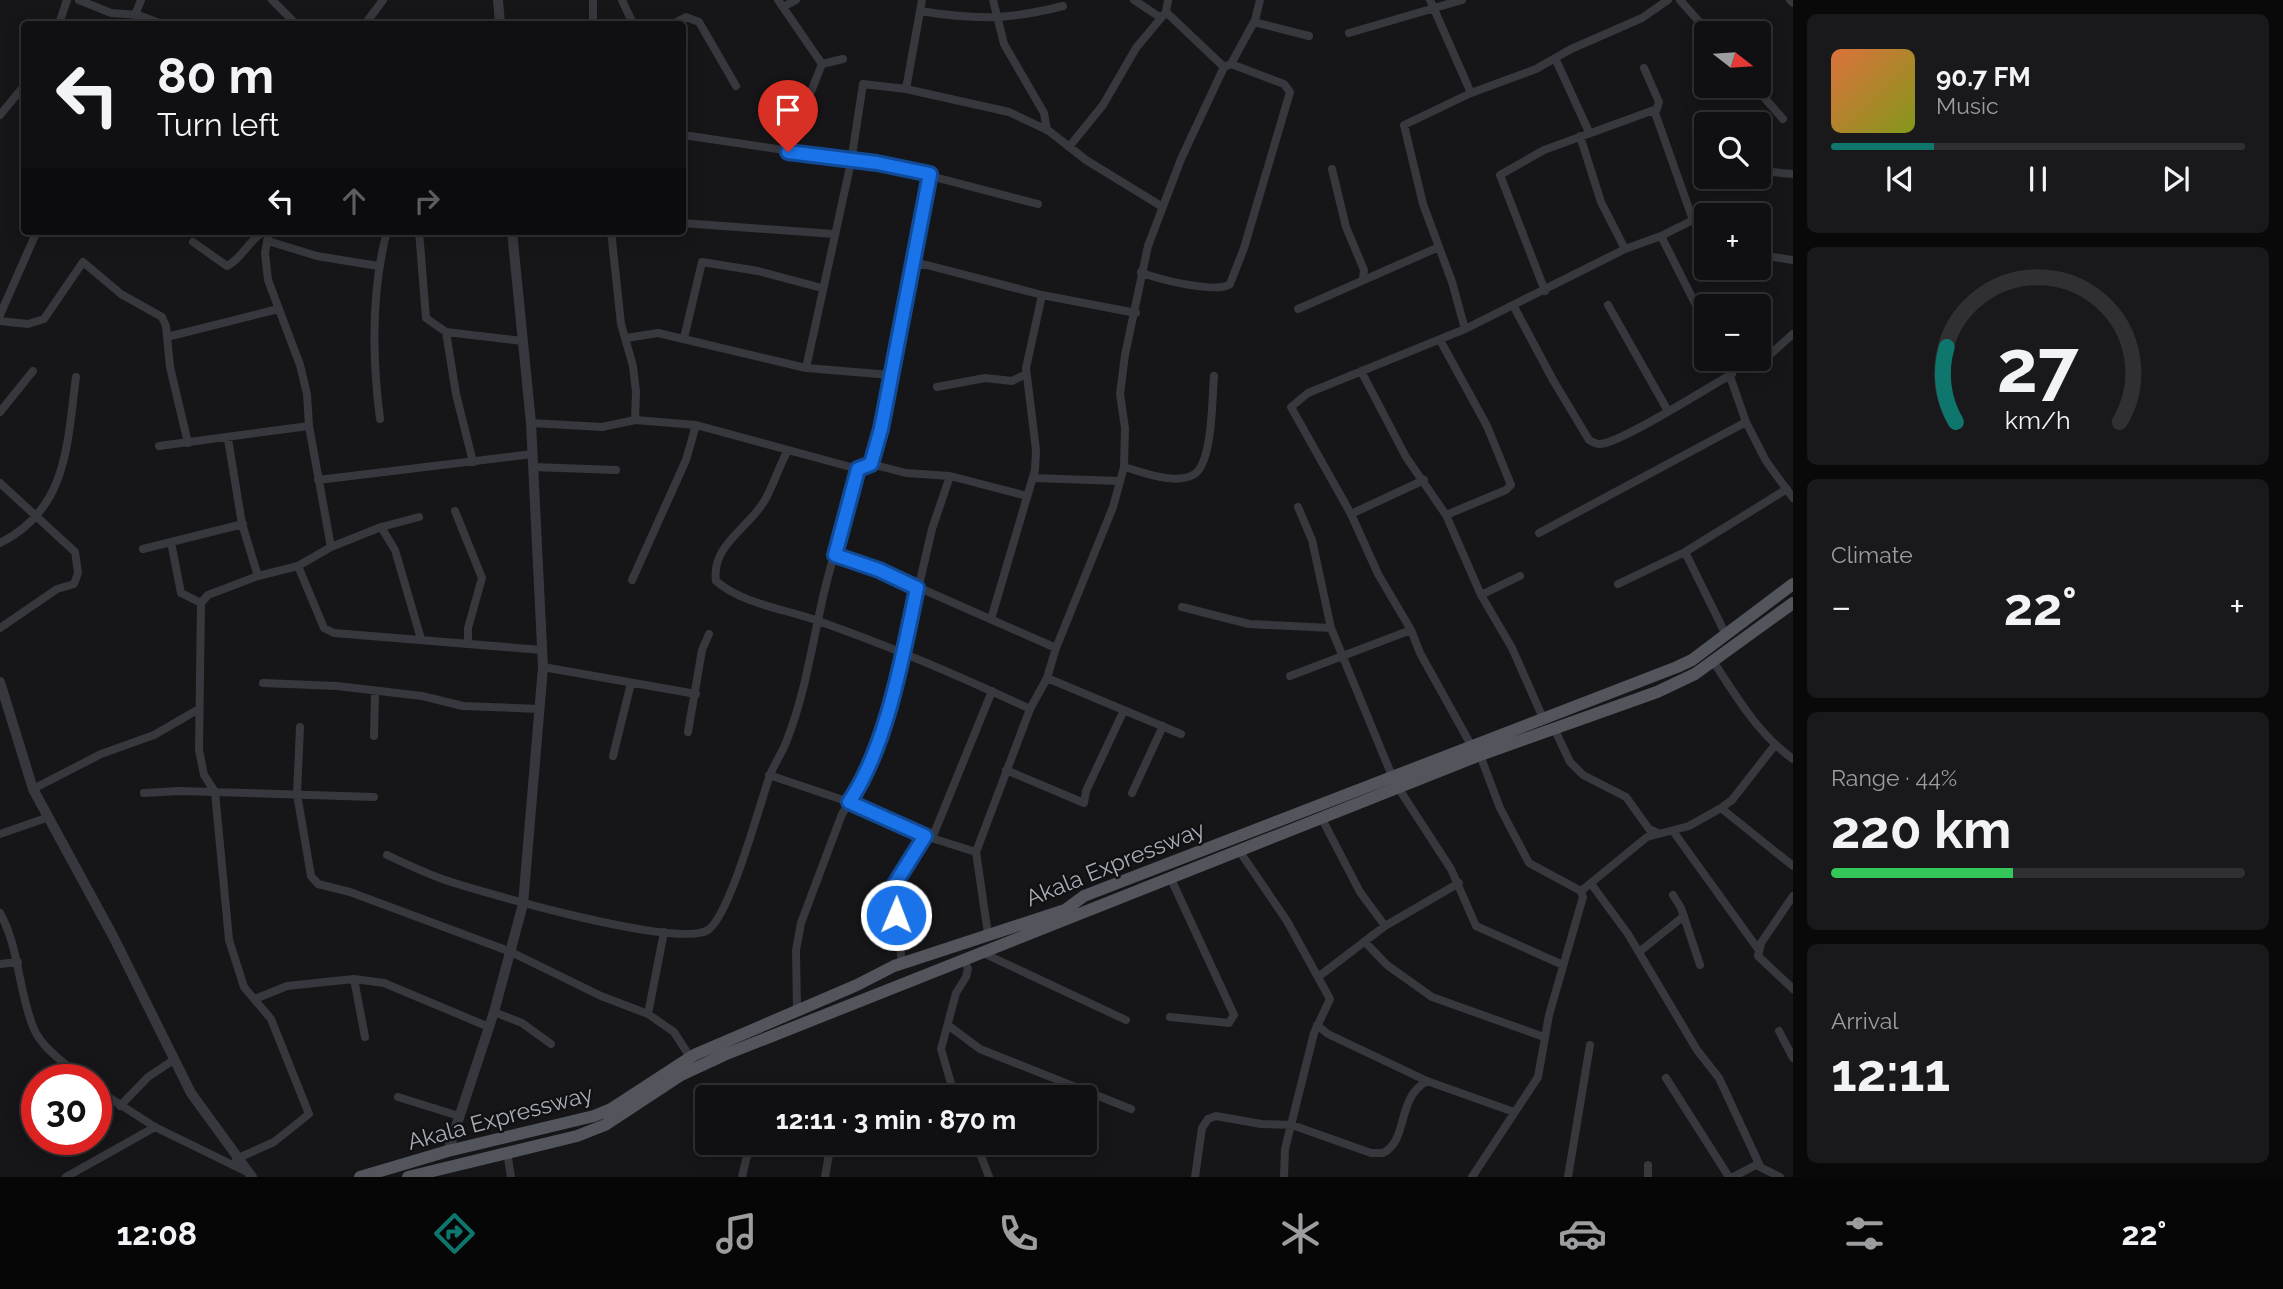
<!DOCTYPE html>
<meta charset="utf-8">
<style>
body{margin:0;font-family:Raleway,sans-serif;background:#19191b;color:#f1f3f6;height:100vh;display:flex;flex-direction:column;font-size:26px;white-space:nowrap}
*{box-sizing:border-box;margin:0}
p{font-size:23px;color:#9c9d9f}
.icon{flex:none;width:38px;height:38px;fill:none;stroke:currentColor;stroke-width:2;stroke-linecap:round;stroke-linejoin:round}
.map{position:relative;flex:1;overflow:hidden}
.sheet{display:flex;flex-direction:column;gap:14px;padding:14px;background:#09090a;width:490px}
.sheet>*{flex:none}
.guide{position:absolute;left:21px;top:21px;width:665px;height:214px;border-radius:7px;box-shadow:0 4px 18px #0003,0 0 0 2px #303032;background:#101012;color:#f1f3f6;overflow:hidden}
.needle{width:46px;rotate:107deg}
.fabs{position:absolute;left:1694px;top:21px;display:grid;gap:14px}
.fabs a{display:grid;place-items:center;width:77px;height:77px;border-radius:7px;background:#101012;box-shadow:0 4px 18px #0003,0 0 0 2px #303032;font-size:35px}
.speed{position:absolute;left:21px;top:1064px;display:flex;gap:14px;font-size:35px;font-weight:700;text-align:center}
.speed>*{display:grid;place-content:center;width:91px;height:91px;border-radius:50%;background:#101012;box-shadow:0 4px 18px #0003,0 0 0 2px #303032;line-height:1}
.speed .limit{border:10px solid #d22;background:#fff;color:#111}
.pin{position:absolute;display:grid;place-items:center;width:60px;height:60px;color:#fff;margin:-72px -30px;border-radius:50% 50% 50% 0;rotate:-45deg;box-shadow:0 0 7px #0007}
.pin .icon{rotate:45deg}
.me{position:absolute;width:77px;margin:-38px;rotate:1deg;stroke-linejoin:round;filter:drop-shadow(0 0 5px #0008)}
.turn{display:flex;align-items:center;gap:24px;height:147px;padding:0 21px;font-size:32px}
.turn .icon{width:91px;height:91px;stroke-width:2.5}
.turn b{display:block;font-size:49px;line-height:60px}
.lanes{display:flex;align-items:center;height:66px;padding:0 21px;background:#0003;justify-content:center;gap:35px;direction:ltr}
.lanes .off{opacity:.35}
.big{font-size:52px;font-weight:700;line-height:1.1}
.sheet .card{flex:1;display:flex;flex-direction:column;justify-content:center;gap:10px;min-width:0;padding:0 24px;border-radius:10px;background:#19191b}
.sheet .dial{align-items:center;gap:0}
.dial svg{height:182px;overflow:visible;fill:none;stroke:#303032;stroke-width:7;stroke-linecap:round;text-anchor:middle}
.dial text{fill:#f1f3f6;stroke:none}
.song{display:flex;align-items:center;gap:21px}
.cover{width:84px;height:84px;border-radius:10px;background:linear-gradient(135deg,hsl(20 70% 55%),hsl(70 70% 35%))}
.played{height:7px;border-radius:4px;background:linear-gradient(90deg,#0f766e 25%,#303032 25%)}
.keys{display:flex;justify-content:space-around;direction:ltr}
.heat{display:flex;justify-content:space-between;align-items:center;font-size:38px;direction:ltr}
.charge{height:10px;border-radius:5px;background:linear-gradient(90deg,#34c759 44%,#303032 0)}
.trip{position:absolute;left:695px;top:1085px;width:402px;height:70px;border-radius:7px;background:#101012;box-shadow:0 4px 18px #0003,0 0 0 2px #303032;font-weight:700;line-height:70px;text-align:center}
.tabs{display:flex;height:112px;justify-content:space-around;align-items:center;background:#060607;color:#9c9d9f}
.tabs .icon{width:49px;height:49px}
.tabs .selected{color:#0f766e}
.tabs b{font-size:32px;color:#f1f3f6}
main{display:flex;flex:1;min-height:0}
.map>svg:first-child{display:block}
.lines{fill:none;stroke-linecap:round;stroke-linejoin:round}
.minor{stroke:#37383d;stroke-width:8}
.tertiary{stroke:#37383d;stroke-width:10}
.primary{stroke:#53555c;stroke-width:12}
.route-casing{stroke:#114b97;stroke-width:18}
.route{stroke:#1a73e8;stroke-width:12}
.labels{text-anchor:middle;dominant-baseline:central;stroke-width:5;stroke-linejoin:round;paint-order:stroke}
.street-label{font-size:23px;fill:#a8adb8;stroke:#111113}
</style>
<main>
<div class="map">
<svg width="1793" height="1177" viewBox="0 0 1793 1177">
<rect width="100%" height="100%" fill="#161618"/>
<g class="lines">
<path class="minor" d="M79,0L111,13L138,15L162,24
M272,0L296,24
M622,0L633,24
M778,0L822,64
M993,0L1004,44L1044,113L1047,130
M1134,0L1161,18
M1430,0L1471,93
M1680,0L1709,33
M1790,0L1793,3
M783,7L796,0
M920,11C976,20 1008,20 1063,6
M1166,12L1224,67
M135,15L141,0
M1254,22L1309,36
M59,24L67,0
M365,24L383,0
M593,24V0
M673,24L686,17L699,22L736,86
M1349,33L1462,0
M1555,58L1589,132
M822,64L843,59
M1644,68L1659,102L1656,111
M1754,86L1783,119
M906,89L922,0
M0,115L24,86
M690,136L892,166L1038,204
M1580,136L1601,202L1625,249
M1069,147L1103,105L1136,48L1166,12L1168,0
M787,152L822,64
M1332,169L1346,227L1364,270L1363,278
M1759,171L1793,174
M682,223L834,234
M269,231L265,253L268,280L300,365L307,394L309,426L331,547
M419,231L426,318L446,332L522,341
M611,231L621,324L633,366L636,392L635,420
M268,241L317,256L378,266
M193,242L227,266C243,258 249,239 265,231
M1759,255L1793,260
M912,267L923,264L1042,295L1136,313
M1141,272C1156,279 1217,294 1230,284L1244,248L1290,92L1284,84L1231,64
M1545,291L1500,175L1544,150L1654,110L1693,220
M1513,305L1553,380L1589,440C1593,442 1595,444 1599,444C1618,445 1710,386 1732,374
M1608,305L1668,411
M1298,309L1439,247
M0,315L37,231
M0,321L28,324L44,319L83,262L121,294L162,317L166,326L170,367L188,443
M1706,325L1661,236L1693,220L1731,206
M1465,329L1452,282L1423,204L1404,125L1471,93L1536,69L1571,49L1642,18L1668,0
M446,332L456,394L473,462
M167,337L278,309
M626,338L658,333L806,368L891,375
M684,338L702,262L758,271L822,288
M1440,340L1487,426L1511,485L1506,490L1446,515
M1724,359L1746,422L1766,461L1793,498
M806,368L851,162L863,84L906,89L1009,112L1049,131L1086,160L1161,206
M1730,370L1764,360L1793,334
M1361,371L1406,457L1446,515L1481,595L1512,648L1543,718
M937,387L985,378L1012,381L1026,374
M0,412L33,371
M380,419C372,357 371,292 387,231
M228,439L242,524L258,576
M159,446L309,426
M788,450C779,466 774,484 765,500C749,528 711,545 716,581C744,605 787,609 821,622C892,647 962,677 1030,709
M871,464L906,473L950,476L1027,496
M533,467L616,470
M1124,467C1143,472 1173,485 1193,475C1213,465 1212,397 1214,376
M858,469L871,464L877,444L930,174
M1033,478L1120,481
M318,480L532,454
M0,483L75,552L78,573L74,584L57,589L0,628
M1298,507L1312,540L1331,628L1392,776
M455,511L482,578L468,628V642
M1351,514L1424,480
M381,527L419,517
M1539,533L1746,422
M171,542L181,593L201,603
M0,543C68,509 67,444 76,377
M143,549L243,524
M1685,552L1726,635
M835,555L879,570L1056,648
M298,566L324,628L334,633L542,650
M632,580L686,460L696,425
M1618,584L1685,552L1787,489
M1481,595L1520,576
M1182,607L1249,624L1331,628
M991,619L1035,470L1036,450L1026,368L1042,295
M1713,661C1736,696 1758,734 1793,759
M543,667L696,694
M1290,676L1411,630
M1047,678L1181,734
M263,683L337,686L422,696L463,706L540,709
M300,727L297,794L311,876L318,884L350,892L511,952L601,996L648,1014L664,932
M1554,728L1570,762L1583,775L1626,797L1649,829L1658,833
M688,732L702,650L709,634
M374,736L375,693
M1471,745L1420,653L1411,630L1378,574L1351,514L1291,407L1308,393L1465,329L1625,249L1661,236
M1480,755L1500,808L1529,863L1581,891
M613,756L631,683
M1006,770L1084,803L1086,791L1124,710
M769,775L849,802L925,836L976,852L1030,709L1047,678L1056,648L1113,507L1124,467L1125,428L1120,394L1125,355L1148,246L1181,159L1224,67L1231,64L1255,20L1260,0
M33,789L101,754L154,735L199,709
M1399,789L1451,869L1476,926L1563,965
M144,793L180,791L374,797
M1132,793L1163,726
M1721,808L1793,866
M1322,819L1360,892L1385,926
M1673,831L1758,949
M0,834L49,817
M933,836L992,691
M976,852L988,934
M1240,852L1287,921L1330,999L1314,1033L1285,1149L1284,1177
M387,855C406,864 425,873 445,880C485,893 677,949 708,930C730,915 759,807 769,778C773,765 782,754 787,740C805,694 812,645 823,597C833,554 847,512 858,469L696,425L635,420L602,427L531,423
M1592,885L1628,934L1697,1050L1719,1078L1760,1166
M1673,895L1681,908L1700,965
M1793,896L1761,943L1758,956L1793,989
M0,913C20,949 18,992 34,1029C43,1050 68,1065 84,1080
M1365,942L1387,965L1432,997L1544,1037
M1639,952L1684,916
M983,953L1126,1020
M902,963L893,887L925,836
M0,964L18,962
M1318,977L1385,926L1459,883
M354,979L384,983L489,1027
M255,999L287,986L354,979L365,1037
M797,1010L796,950L801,923L842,814L865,779L903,654L932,529L950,476
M494,1012L522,1023L551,1044
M648,1014L674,1032L690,1057
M1170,1017L1229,1023L1234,1015L1171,879
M1317,1025L1328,1034L1427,1081L1514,1112
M949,1026L980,1049L1131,1109
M1779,1031L1793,1058
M1666,1078L1729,1177
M96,1089L155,1127L247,1172
M398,1097L459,1116
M955,1097L941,1049L956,993L966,977L968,969L964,961
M120,1106L148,1077L175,1059
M976,1143L989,1177
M507,1152L511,1177
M236,1159L274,1142L309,1114L271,1019L244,987L229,940L215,792L204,775L199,750L201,603L208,595L258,576L298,566L331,547L381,527L395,550L421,639
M1648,1165V1177
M66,1177L155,1127
M742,1177L750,1143
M825,1177L831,1143
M1195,1177L1202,1128L1208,1119L1216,1116L1261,1124L1292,1125L1371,1153H1383C1409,1140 1396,1098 1427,1081
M1472,1177L1538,1077L1549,1015L1583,897L1581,891L1647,837L1689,826L1721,808L1732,800L1775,745
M1568,1177L1590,1045
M1733,1177L1756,1165L1780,1177"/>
<path class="tertiary" d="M498,0L500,24
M0,682L33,789L114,938L191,1093L252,1177
M448,1151L494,1012L523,904L543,667L531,423L512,231"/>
<path class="primary" d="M360,1177L448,1151L594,1116L611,1109L694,1055L857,985L894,966L1065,910L1084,896L1677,667L1692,660L1793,584
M408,1177L577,1136L605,1125L681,1075L724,1055L1480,755L1657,692L1695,674L1793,603"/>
</g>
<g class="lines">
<defs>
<path id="route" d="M788,152L877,163L930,174L881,429L871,464L858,469L835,555L879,570L917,588C903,654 887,747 849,802L925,836L893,887L896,915"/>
</defs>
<use href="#route" class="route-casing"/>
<use href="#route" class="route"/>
</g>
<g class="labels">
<g class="street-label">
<text transform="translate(1115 863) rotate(-22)">Akala Expressway</text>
<text transform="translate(500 1117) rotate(-15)">Akala Expressway</text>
</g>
</g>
</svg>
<div class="fabs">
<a><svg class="needle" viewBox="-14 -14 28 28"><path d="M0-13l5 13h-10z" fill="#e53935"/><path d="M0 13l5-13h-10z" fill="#9c9d9f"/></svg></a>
<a><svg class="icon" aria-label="search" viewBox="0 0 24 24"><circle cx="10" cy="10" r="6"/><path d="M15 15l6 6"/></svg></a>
<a>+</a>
<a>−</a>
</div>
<div class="speed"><div class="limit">30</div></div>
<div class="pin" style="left:788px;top:152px;background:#d93025"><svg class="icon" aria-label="arrive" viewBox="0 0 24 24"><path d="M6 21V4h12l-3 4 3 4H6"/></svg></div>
<svg class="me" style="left:896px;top:915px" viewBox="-20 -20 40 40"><circle r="17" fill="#1a73e8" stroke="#fff" stroke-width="3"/><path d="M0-11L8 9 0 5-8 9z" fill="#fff"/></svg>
<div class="trip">12:11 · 3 min · 870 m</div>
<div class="guide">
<div class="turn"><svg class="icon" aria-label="left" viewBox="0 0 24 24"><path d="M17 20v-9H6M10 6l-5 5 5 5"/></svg><div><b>80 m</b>Turn left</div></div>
<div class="lanes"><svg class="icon" aria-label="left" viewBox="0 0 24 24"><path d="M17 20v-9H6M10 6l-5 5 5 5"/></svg><svg class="icon off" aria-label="ahead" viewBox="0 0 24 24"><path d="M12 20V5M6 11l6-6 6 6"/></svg><svg class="icon off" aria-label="right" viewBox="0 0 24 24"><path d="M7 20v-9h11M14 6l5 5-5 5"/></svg></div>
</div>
</div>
<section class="sheet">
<div class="card">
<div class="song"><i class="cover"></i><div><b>90.7 FM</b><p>Music</p></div></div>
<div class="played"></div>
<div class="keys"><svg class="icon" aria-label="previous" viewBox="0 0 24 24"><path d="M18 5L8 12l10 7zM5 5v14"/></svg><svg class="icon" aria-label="pause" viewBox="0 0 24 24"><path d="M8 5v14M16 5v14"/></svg><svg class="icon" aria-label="next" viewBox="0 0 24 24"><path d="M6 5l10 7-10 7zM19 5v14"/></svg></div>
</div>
<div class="card dial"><svg viewBox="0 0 100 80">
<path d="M14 69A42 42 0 1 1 86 69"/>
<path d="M14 69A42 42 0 0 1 10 36" stroke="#0f766e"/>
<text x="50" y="56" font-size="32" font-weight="700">27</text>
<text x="50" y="72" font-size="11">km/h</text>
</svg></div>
<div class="card"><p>Climate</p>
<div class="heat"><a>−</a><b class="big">22°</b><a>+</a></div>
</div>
<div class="card"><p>Range · 44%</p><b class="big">220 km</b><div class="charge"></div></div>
<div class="card"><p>Arrival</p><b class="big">12:11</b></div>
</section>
</main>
<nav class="tabs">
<b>12:08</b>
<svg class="icon selected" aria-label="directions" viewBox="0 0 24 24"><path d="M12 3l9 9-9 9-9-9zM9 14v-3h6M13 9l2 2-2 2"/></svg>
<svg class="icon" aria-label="music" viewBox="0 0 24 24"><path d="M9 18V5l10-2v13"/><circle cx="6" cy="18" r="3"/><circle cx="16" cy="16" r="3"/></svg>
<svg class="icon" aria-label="phone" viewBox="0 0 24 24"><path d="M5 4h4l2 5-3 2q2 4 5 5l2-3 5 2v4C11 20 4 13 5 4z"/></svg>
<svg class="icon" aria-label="climate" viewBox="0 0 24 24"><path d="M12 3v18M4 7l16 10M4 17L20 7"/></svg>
<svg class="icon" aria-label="car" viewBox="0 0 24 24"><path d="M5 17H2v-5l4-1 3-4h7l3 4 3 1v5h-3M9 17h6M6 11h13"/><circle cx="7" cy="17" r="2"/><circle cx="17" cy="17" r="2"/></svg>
<svg class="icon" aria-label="filters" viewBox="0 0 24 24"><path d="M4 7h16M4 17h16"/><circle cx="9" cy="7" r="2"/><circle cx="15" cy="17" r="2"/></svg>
<b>22°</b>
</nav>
